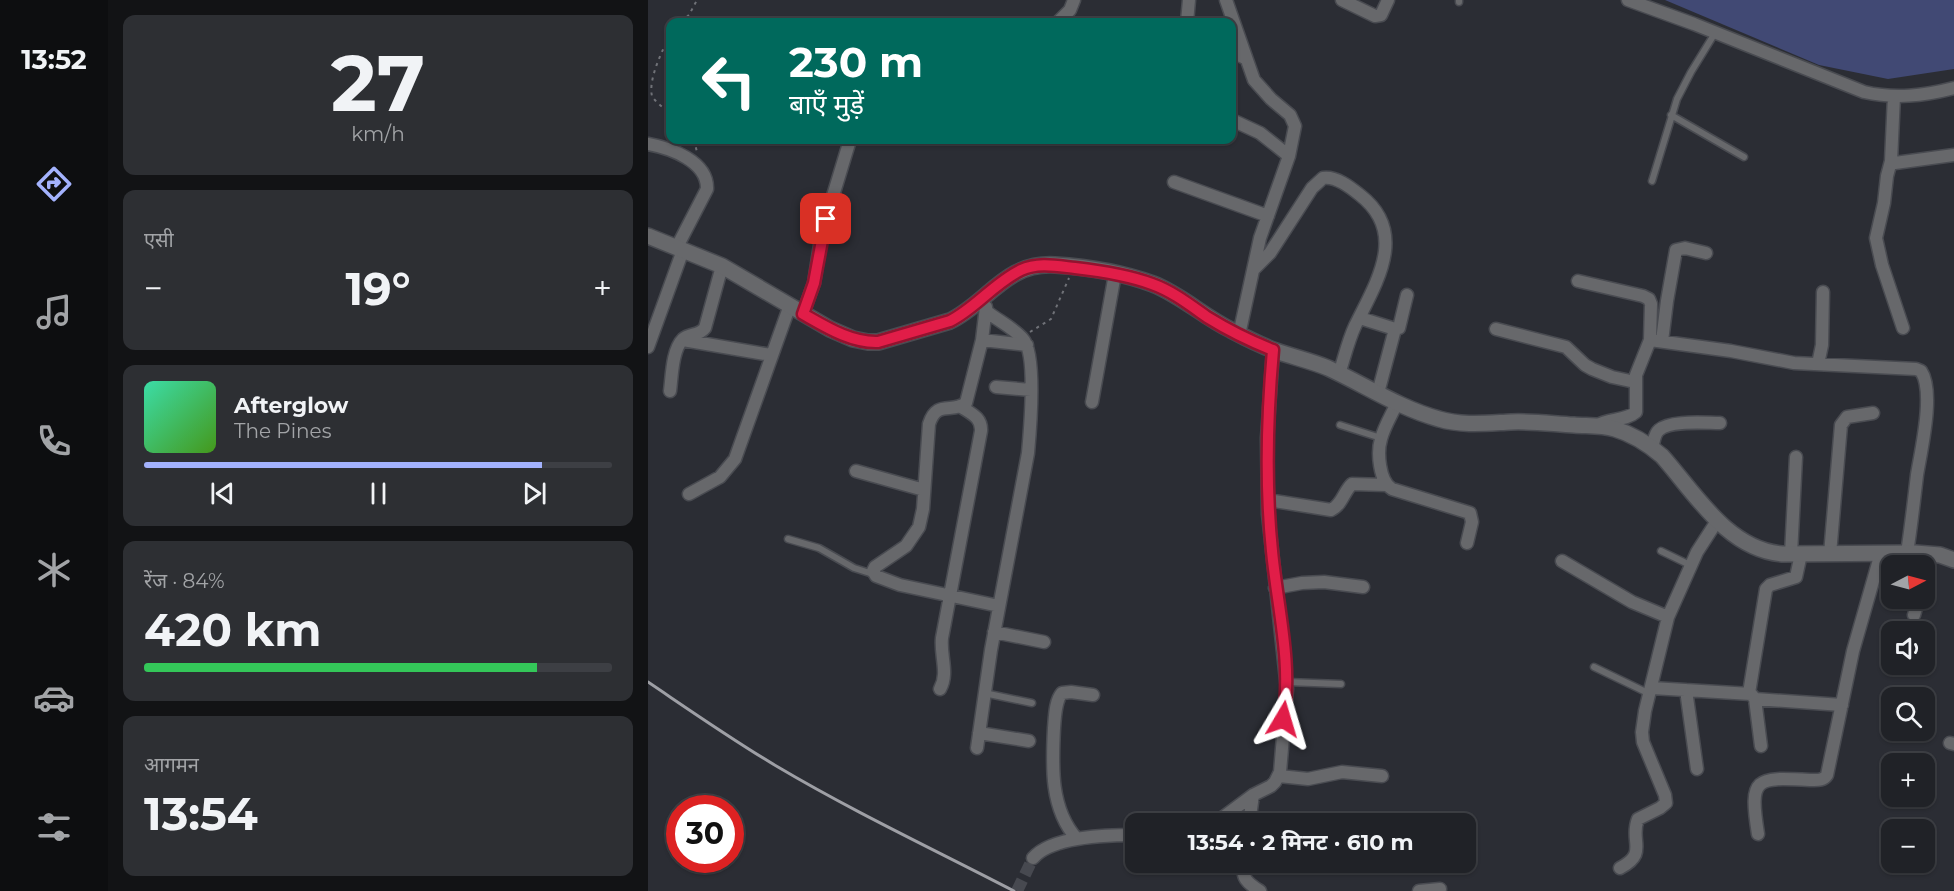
<!DOCTYPE html>
<html lang="hi">
<meta charset="utf-8">
<style>
body{margin:0;font-family:Montserrat,"Noto Sans Devanagari",sans-serif;background:#2d2f33;color:#f1f3f6;height:100vh;display:flex;flex-direction:column;font-size:22px;white-space:nowrap}
*{box-sizing:border-box;margin:0}
p{font-size:20px;color:#a2a4a7}
.icon{flex:none;width:33px;height:33px;fill:none;stroke:currentColor;stroke-width:2;stroke-linecap:round;stroke-linejoin:round}
.map{position:relative;flex:1;overflow:hidden}
.drawer{display:flex;flex-direction:column;gap:15px;padding:15px;background:#121315;width:540px}
.drawer>*{flex:none}
.top-card{position:absolute;left:18px;top:18px;width:570px;height:126px;border-radius:12px;box-shadow:0 2px 4px #0004,0 0 0 2px #3d3f44;background:#00695c;color:#fff;overflow:hidden}
.needle{width:39px;rotate:84deg}
.buttons{position:absolute;left:1233px;top:555px;display:grid;gap:12px}
.buttons a{display:grid;place-items:center;width:54px;height:54px;border-radius:12px;background:#202227;box-shadow:0 2px 4px #0004,0 0 0 2px #3d3f44;font-size:30px}
.speed{position:absolute;left:18px;top:795px;display:flex;gap:12px;font-size:30px;font-weight:700;text-align:center}
.speed>*{display:grid;place-content:center;width:78px;height:78px;border-radius:50%;background:#202227;box-shadow:0 2px 4px #0004,0 0 0 2px #3d3f44;line-height:1}
.speed .limit{border:9px solid #d22;background:#fff;color:#111}
.pin{position:absolute;display:grid;place-items:center;width:51px;height:51px;color:#fff;margin:-26px;border-radius:12px;box-shadow:0 3px 9px #0006}
.me{position:absolute;width:66px;margin:-33px;rotate:7deg;stroke-linejoin:round;filter:drop-shadow(0 0 4px #0008)}
.turn{display:flex;align-items:center;gap:21px;height:126px;padding:0 24px;font-size:27px}
.turn .icon{width:78px;height:78px;stroke-width:2.5}
.turn b{display:block;font-size:42px;line-height:51px}
.big{font-size:45px;font-weight:700;line-height:1.1}
.drawer .widget{flex:1;display:flex;flex-direction:column;justify-content:center;gap:9px;min-width:0;padding:0 21px;border-radius:12px;background:#2d2f33}
.drawer .dial{align-items:center;gap:0}
.dial b{font-size:78px;line-height:1}
.song{display:flex;align-items:center;gap:18px}
.cover{width:72px;height:72px;border-radius:9px;background:linear-gradient(135deg,hsl(160 70% 55%),hsl(100 70% 35%))}
.played{height:6px;border-radius:3px;background:linear-gradient(90deg,#a3b2fd 85%,#3d3f44 85%)}
.keys{display:flex;justify-content:space-around;direction:ltr}
.heat{display:flex;justify-content:space-between;align-items:center;font-size:33px;direction:ltr}
.charge{height:9px;border-radius:4px;background:linear-gradient(90deg,#34c759 84%,#3d3f44 0)}
.trip{position:absolute;left:477px;top:813px;width:351px;height:60px;border-radius:12px;background:#202227;box-shadow:0 2px 4px #0004,0 0 0 2px #3d3f44;font-weight:700;line-height:60px;text-align:center}
main{display:flex;flex:1;min-height:0}
.tabs{display:flex;flex-direction:column;width:108px;justify-content:space-around;align-items:center;background:#0d0e10;color:#a2a4a7}
.tabs .icon{width:42px;height:42px}
.tabs .selected{color:#a3b2fd}
.tabs b{font-size:27px;color:#f1f3f6}
.map>svg:first-child{display:block}
.green{fill:#414974}
.lines{fill:none;stroke-linecap:round;stroke-linejoin:round}
.minor-tunnel{stroke:#474950;stroke-width:12;stroke-dasharray:12 6;stroke-linecap:butt}
.service-casing{stroke:#494b51;stroke-width:9}
.minor-casing{stroke:#494b51;stroke-width:15}
.tertiary-casing{stroke:#494b51;stroke-width:18}
.path{stroke:#707278;stroke-width:2;stroke-dasharray:3 4.5;stroke-linecap:butt}
.service{stroke:#67686b;stroke-width:6}
.minor{stroke:#67686b;stroke-width:12}
.tertiary{stroke:#67686b;stroke-width:15}
.rail{stroke:#9e9fa5;stroke-width:3}
.route-casing{stroke:#92132f;stroke-width:15}
.route{stroke:#e11d48;stroke-width:10}
</style>
<main>
<nav class="tabs">
<b>13:52</b>
<svg class="icon selected" aria-label="directions" viewBox="0 0 24 24"><path d="M12 3l9 9-9 9-9-9zM9 14v-3h6M13 9l2 2-2 2"/></svg>
<svg class="icon" aria-label="music" viewBox="0 0 24 24"><path d="M9 18V5l10-2v13"/><circle cx="6" cy="18" r="3"/><circle cx="16" cy="16" r="3"/></svg>
<svg class="icon" aria-label="phone" viewBox="0 0 24 24"><path d="M5 4h4l2 5-3 2q2 4 5 5l2-3 5 2v4C11 20 4 13 5 4z"/></svg>
<svg class="icon" aria-label="climate" viewBox="0 0 24 24"><path d="M12 3v18M4 7l16 10M4 17L20 7"/></svg>
<svg class="icon" aria-label="car" viewBox="0 0 24 24"><path d="M5 17H2v-5l4-1 3-4h7l3 4 3 1v5h-3M9 17h6M6 11h13"/><circle cx="7" cy="17" r="2"/><circle cx="17" cy="17" r="2"/></svg>
<svg class="icon" aria-label="filters" viewBox="0 0 24 24"><path d="M4 7h16M4 17h16"/><circle cx="9" cy="7" r="2"/><circle cx="15" cy="17" r="2"/></svg>
</nav>
<section class="drawer">
<div class="widget dial"><b>27</b><p>km/h</p></div>
<div class="widget"><p>एसी</p>
<div class="heat"><a>−</a><b class="big">19°</b><a>+</a></div>
</div>
<div class="widget">
<div class="song"><i class="cover"></i><div><b>Afterglow</b><p>The Pines</p></div></div>
<div class="played"></div>
<div class="keys"><svg class="icon" aria-label="previous" viewBox="0 0 24 24"><path d="M18 5L8 12l10 7zM5 5v14"/></svg><svg class="icon" aria-label="pause" viewBox="0 0 24 24"><path d="M8 5v14M16 5v14"/></svg><svg class="icon" aria-label="next" viewBox="0 0 24 24"><path d="M6 5l10 7-10 7zM19 5v14"/></svg></div>
</div>
<div class="widget"><p>रेंज · 84%</p><b class="big">420 km</b><div class="charge"></div></div>
<div class="widget"><p>आगमन</p><b class="big">13:54</b></div>
</section>
<div class="map">
<svg width="1306" height="891" viewBox="0 0 1306 891">
<rect width="100%" height="100%" fill="#2b2d34"/>
<path class="green" d="M1017,0H1306V69L1240,79L1171,65Z"/>
<g class="lines">
<path class="minor-tunnel" d="M369,891L385,858"/>
<defs>
<path id="service" d="M811,2V0
M1023,115L1096,157
M1004,181L1029,99L1043,72L1067,33
M692,425L733,438
M140,539L171,548L206,568L225,574
M1013,551L1042,565
M946,667L1002,694
M639,682L693,684
M336,693L384,703"/>
<path id="minor" d="M578,0L606,80L623,99L642,115L647,126L641,156L612,238L591,335
M694,0L727,16L733,15L740,0
M980,0L1046,24L1216,92C1247,99 1275,96 1306,88
M410,22L422,10L426,0
M539,22L541,0
M584,52L597,58
M1246,96L1243,161L1247,163L1306,155
M584,120L612,133L641,156
M0,144C22,148 60,161 59,189L29,247
M1243,161L1239,176L1236,203L1228,238L1234,265L1255,328
M526,182L620,216
M606,269L622,253L664,188L675,178C688,176 702,187 712,195C761,233 728,283 707,326C700,341 696,359 691,374
M930,281L995,296L1001,299L1003,304L1002,340L988,375V412C978,421 960,418 948,426
M338,307L334,340L318,403C304,414 289,399 281,424L275,509L271,527L258,546L227,567L225,571L228,576L252,585L351,606
M155,313L166,283L174,232L202,140
M712,318L747,329L751,328L759,295
M848,329L918,347L937,365L944,369L964,377L987,382
M35,340L123,355
M334,340L379,345
M1002,340L1083,351L1146,363L1268,369L1273,371C1287,392 1273,450 1269,475C1266,501 1263,527 1259,553
M1014,341L1019,301L1028,250L1037,248L1058,253
M0,347L35,250
M1170,364L1174,345L1175,292
M348,387L383,390
M22,391C24,376 24,350 35,339C42,333 51,336 57,328L74,266
M730,393L747,329
M444,402L467,274
M749,403C744,414 736,427 733,439C729,452 731,481 744,489L822,513L824,522L819,543
M1004,448C1006,442 1006,434 1011,430C1022,420 1056,423 1072,423
M208,471L276,490
M41,494L72,477L87,459L142,305
M620,500L683,510C694,505 696,491 704,484L738,485
M1143,554L1148,457
M1182,554L1193,425L1199,417L1225,413
M914,561L984,602L1020,617
M1276,578L1283,554
M627,588L654,583L676,582L715,587
M1266,615L1271,598
M346,632L396,642
M1004,688L1103,694L1107,699L1113,746
M292,689C301,673 292,656 294,638L333,431C334,417 322,413 312,406
M1038,690L1049,769
M1101,693L1118,589L1122,585L1148,577L1153,554
M1107,699L1194,705
M331,733L381,741
M1302,743L1306,744
M329,748L343,650L380,453C382,431 389,354 375,339C366,328 349,320 338,311
M631,776L660,779L694,772L734,776
M566,824L605,795L623,786L627,782L632,772L639,689L620,514L619,438L625,350
M601,824L605,795
M1110,834C1101,777 1107,777 1162,780C1169,780 1175,781 1179,775L1205,651L1233,553
M429,839C402,809 404,766 406,728C407,717 407,701 414,693L423,692L445,695
M385,858C404,836 460,835 488,835
M596,862C593,878 599,883 612,891
M972,868C1001,853 981,841 990,819L1012,808L1018,803L1017,795L995,742L994,732L997,711L1020,617L1049,552L1069,521
M771,891L792,889"/>
<path id="tertiary" d="M0,236L74,266L182,329L205,339L220,342H230L302,321C341,302 357,262 407,265C439,267 475,273 505,284C533,295 556,317 583,330C598,338 612,345 628,351C645,357 663,361 680,368C717,385 751,408 791,419C814,426 840,423 863,422C884,421 906,424 926,425C940,426 954,425 967,429C984,434 1000,444 1014,456C1047,493 1079,549 1134,554L1267,553L1292,555L1306,560"/>
</defs>
<use href="#service" class="service-casing"/>
<use href="#minor" class="minor-casing"/>
<use href="#tertiary" class="tertiary-casing"/>
<path class="path" d="M33,22L41,15L49,0
M22,36C14,50 0,80 4,96C8,103 16,108 22,113
M46,140L49,152
M382,332L403,319L421,278"/>
<use href="#service" class="service"/>
<use href="#minor" class="minor"/>
<use href="#tertiary" class="tertiary"/>
<path class="rail" d="M0,682C43,711 86,741 130,767C206,812 287,850 366,891"/>
</g>
<g class="lines">
<defs>
<path id="route" d="M178,219L166,283L155,314C178,327 203,343 230,342L302,321C328,308 346,283 373,270C390,262 409,266 427,268C453,271 480,275 504,284C524,291 542,305 559,317C580,330 602,341 625,350C619,417 617,483 624,551C629,605 645,665 635,719"/>
</defs>
<use href="#route" class="route-casing"/>
<use href="#route" class="route"/>
</g>
</svg>
<div class="buttons">
<a><svg class="needle" viewBox="-14 -14 28 28"><path d="M0-13l5 13h-10z" fill="#e53935"/><path d="M0 13l5-13h-10z" fill="#a2a4a7"/></svg></a>
<a><svg class="icon" aria-label="sound" viewBox="0 0 24 24"><path d="M4 9h4l5-4v14l-5-4H4zM17 9q2 3 0 6"/></svg></a>
<a><svg class="icon" aria-label="search" viewBox="0 0 24 24"><circle cx="10" cy="10" r="6"/><path d="M15 15l6 6"/></svg></a>
<a>+</a>
<a>−</a>
</div>
<div class="speed"><div class="limit">30</div></div>
<div class="pin" style="left:178px;top:219px;background:#d93025"><svg class="icon" aria-label="arrive" viewBox="0 0 24 24"><path d="M6 21V4h12l-3 4 3 4H6"/></svg></div>
<svg class="me" style="left:635px;top:719px" viewBox="-20 -20 40 40"><path d="M0-17L14 15 0 8-14 15z" fill="#e11d48" stroke="#fff" stroke-width="4"/></svg>
<div class="trip">13:54 · 2 मिनट · 610 m</div>
<div class="top-card">
<div class="turn"><svg class="icon" aria-label="left" viewBox="0 0 24 24"><path d="M17 20v-9H6M10 6l-5 5 5 5"/></svg><div><b>230 m</b>बाएँ मुड़ें</div></div>
</div>
</div>
</main>
